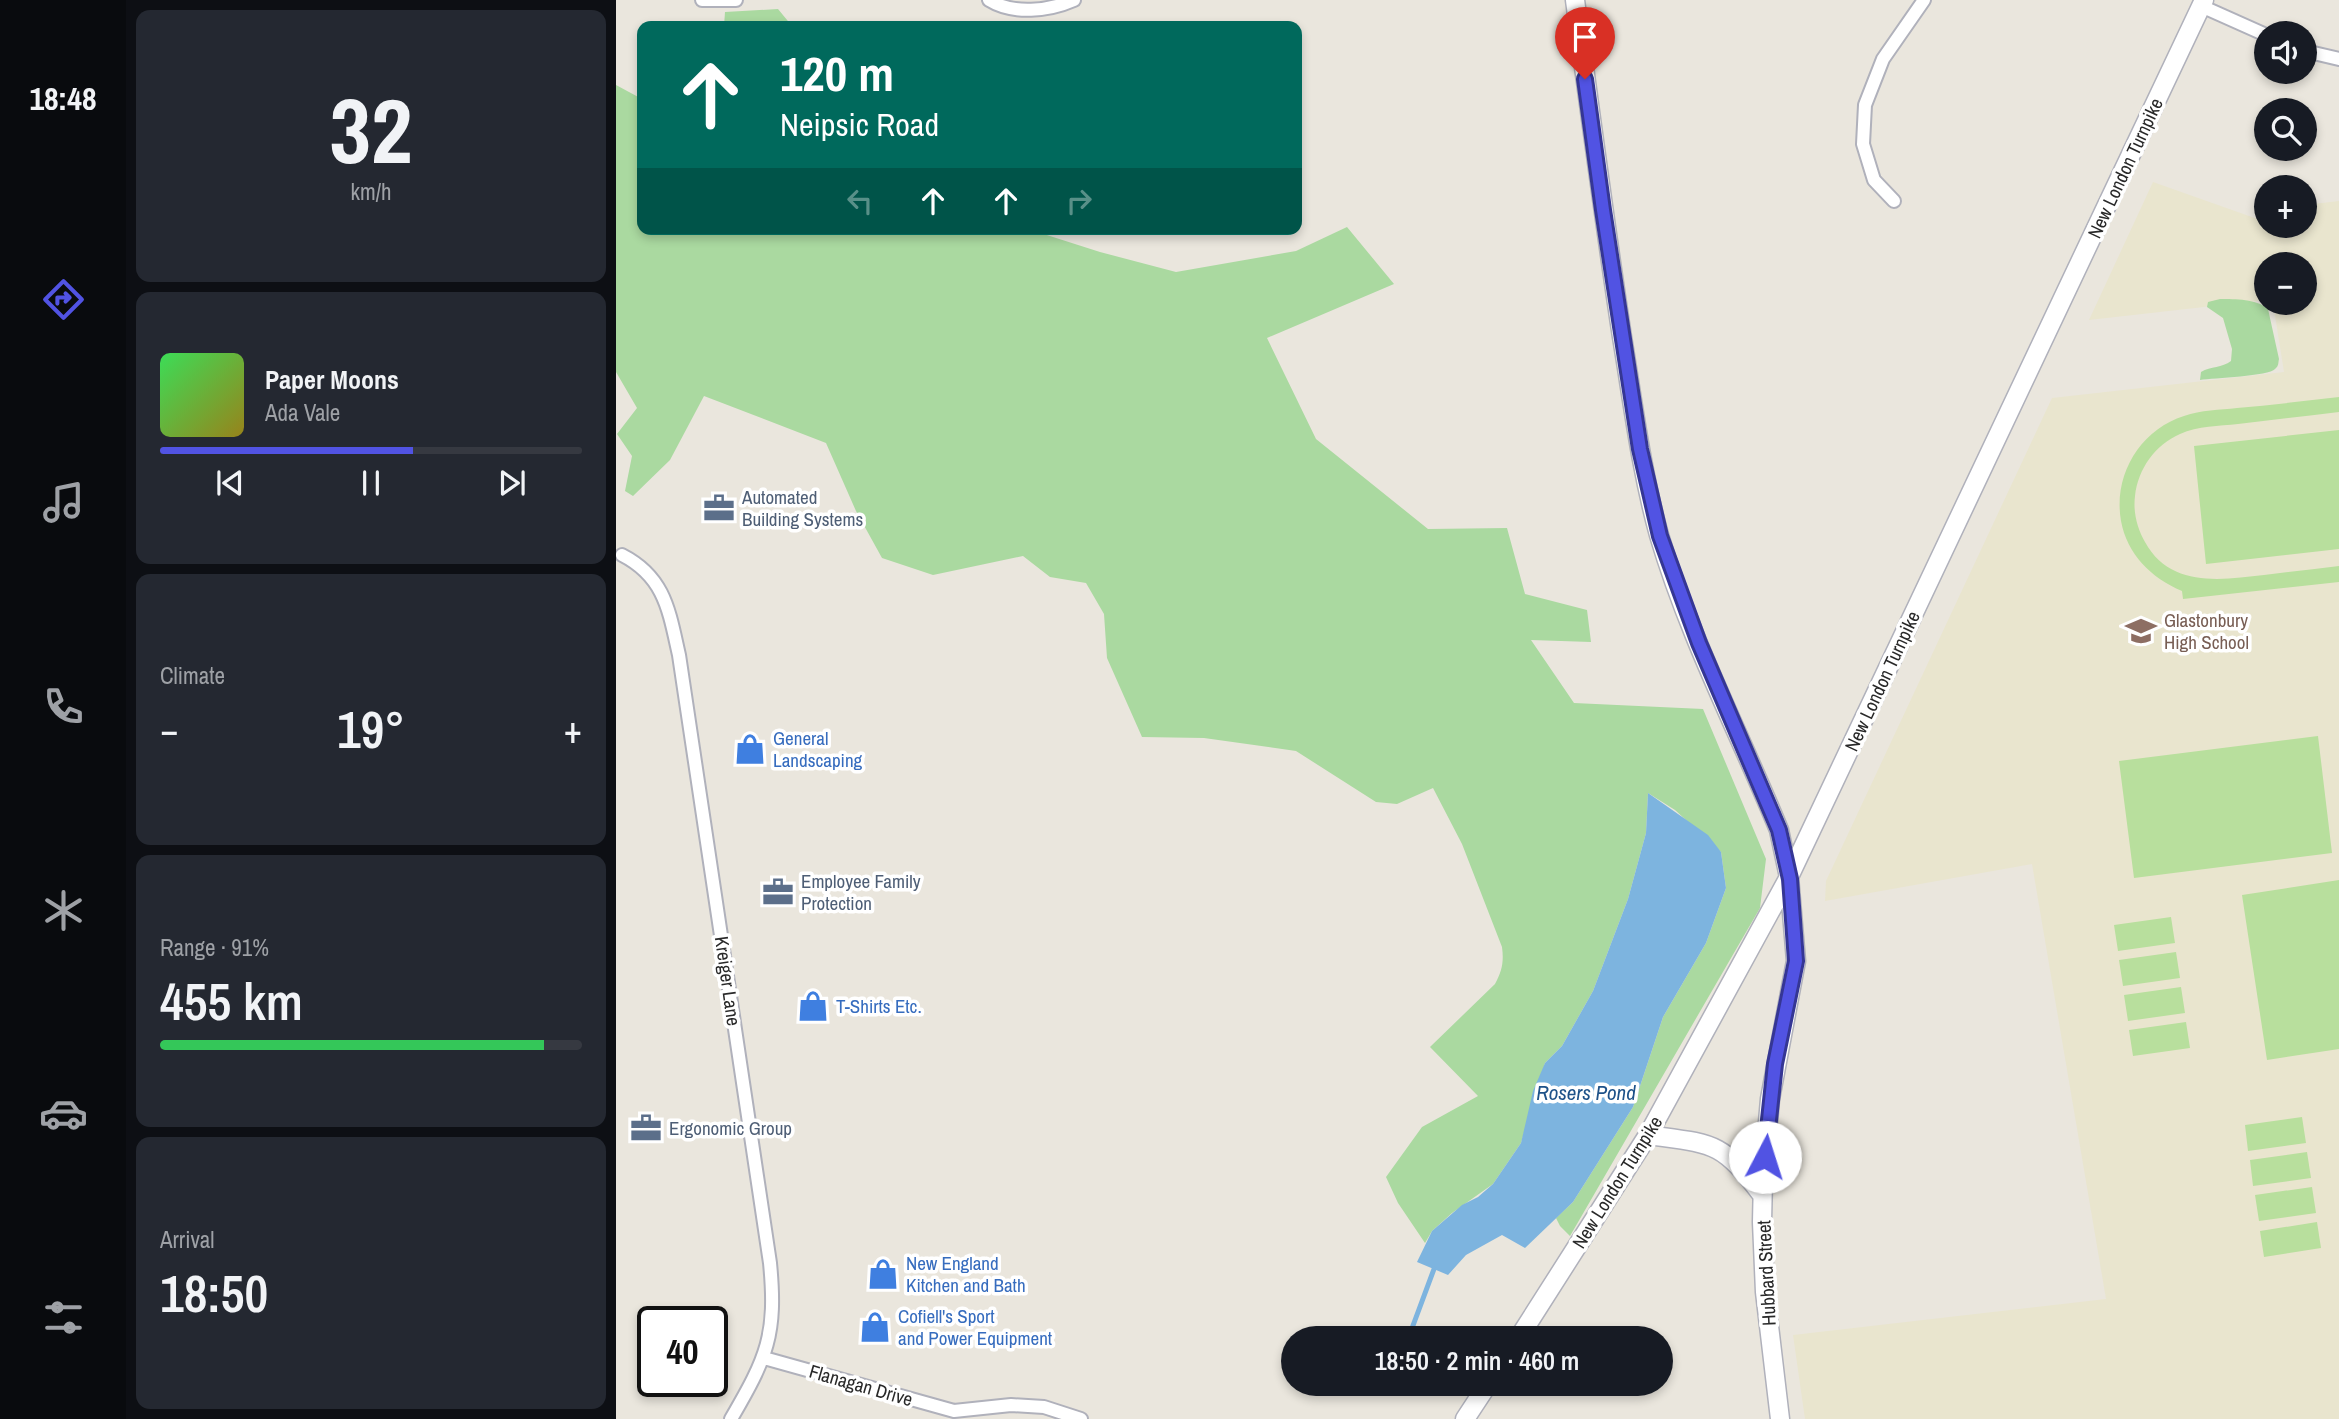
<!DOCTYPE html>
<meta charset="utf-8">
<style>
body{margin:0;font-family:"Archivo Narrow",sans-serif;background:#242831;color:#f1f3f6;height:100vh;display:flex;flex-direction:column;font-size:26px;white-space:nowrap}
*{box-sizing:border-box;margin:0}
p{font-size:23px;color:#9ea1a6}
.icon{flex:none;width:38px;height:38px;fill:none;stroke:currentColor;stroke-width:2;stroke-linecap:round;stroke-linejoin:round}
.map{position:relative;flex:1;overflow:hidden}
.details{display:flex;flex-direction:column;gap:10px;padding:10px;background:#0d0f14;width:490px}
.details>*{flex:none}
.top-card{position:absolute;left:21px;top:21px;width:665px;height:214px;border-radius:14px;box-shadow:0 4px 10px #0003;background:#00695c;color:#fff;overflow:hidden}
.fabs{position:absolute;left:1638px;top:21px;display:grid;gap:14px}
.fabs a{display:grid;place-items:center;width:63px;height:63px;border-radius:50%;background:#171b24;box-shadow:0 4px 10px #0003;font-size:35px}
.speed{position:absolute;left:21px;top:1306px;display:flex;gap:14px;font-size:35px;font-weight:700;text-align:center}
.speed>*{display:grid;place-content:center;width:91px;height:91px;border-radius:50%;background:#171b24;box-shadow:0 4px 10px #0003;line-height:1}
.speed .limit{border:4px solid #111;border-radius:10px;background:#fff;color:#111}
.pin{position:absolute;display:grid;place-items:center;width:60px;height:60px;color:#fff;margin:-72px -30px;border-radius:50% 50% 50% 0;rotate:-45deg;box-shadow:0 0 7px #0007}
.pin .icon{rotate:45deg}
.me{position:absolute;width:77px;margin:-38px;rotate:5deg;stroke-linejoin:round;filter:drop-shadow(0 0 5px #0008)}
.turn{display:flex;align-items:center;gap:24px;height:147px;padding:0 28px;font-size:32px}
.turn .icon{width:91px;height:91px;stroke-width:2.5}
.turn b{display:block;font-size:49px;line-height:60px}
.lanes{display:flex;align-items:center;height:66px;padding:0 28px;background:#0003;justify-content:center;gap:35px;direction:ltr}
.lanes .off{opacity:.35}
.big{font-size:52px;font-weight:600;line-height:1.1}
.details .widget{flex:1;display:flex;flex-direction:column;justify-content:center;gap:10px;min-width:0;padding:0 24px;border-radius:14px;background:#242831}
.details .dial{align-items:center;gap:0}
.dial b{font-size:91px;line-height:1}
.song{display:flex;align-items:center;gap:21px}
.cover{width:84px;height:84px;border-radius:10px;background:linear-gradient(135deg,hsl(130 70% 55%),hsl(50 70% 35%))}
.played{height:7px;border-radius:4px;background:linear-gradient(90deg,#5153e3 60%,#363941 60%)}
.keys{display:flex;justify-content:space-around;direction:ltr}
.heat{display:flex;justify-content:space-between;align-items:center;font-size:38px;direction:ltr}
.charge{height:10px;border-radius:5px;background:linear-gradient(90deg,#34c759 91%,#363941 0)}
.trip{position:absolute;left:665px;top:1326px;width:392px;height:70px;border-radius:35px;background:#171b24;box-shadow:0 4px 10px #0003;font-weight:600;line-height:70px;text-align:center}
main{display:flex;flex:1;min-height:0}
.dock{display:flex;flex-direction:column;width:126px;justify-content:space-around;align-items:center;background:#090b0e;color:#9ea1a6}
.dock .icon{width:49px;height:49px}
.dock .selected{color:#5153e3}
.dock b{font-size:32px;color:#f1f3f6}
.map>svg:first-child{display:block}
.education{fill:#e9e5ce}
.green{fill:#aad9a0}
.pitch{fill:#b8df9d}
.water{fill:#7db4df}
.lines{fill:none;stroke-linecap:round;stroke-linejoin:round}
.stream{stroke:#7db4df;stroke-width:5}
.street-casing{stroke:#b0b1bb;stroke-width:16}
.secondary-casing{stroke:#b0b1bb;stroke-width:21}
.street{stroke:#fff;stroke-width:12}
.secondary{stroke:#fff;stroke-width:18}
.route-casing{stroke:#353694;stroke-width:18}
.route{stroke:#5153e3;stroke-width:12}
.labels{text-anchor:middle;dominant-baseline:central;stroke-width:7;stroke-linejoin:round;paint-order:stroke}
.street-label{font-size:19px;fill:#292929;stroke:#fff}
.service-label{font-size:19px;fill:#4e5e75;stroke:#fff;text-anchor:start}
.education-label{font-size:19px;fill:#785e54;stroke:#fff;text-anchor:start}
.shop-label{font-size:19px;fill:#366cbe;stroke:#fff;text-anchor:start}
.water-label{font-size:21px;font-style:italic;fill:#1e5289;stroke:#fff}
</style>
<main>
<nav class="dock">
<b>18:48</b>
<svg class="icon selected" aria-label="directions" viewBox="0 0 24 24"><path d="M12 3l9 9-9 9-9-9zM9 14v-3h6M13 9l2 2-2 2"/></svg>
<svg class="icon" aria-label="music" viewBox="0 0 24 24"><path d="M9 18V5l10-2v13"/><circle cx="6" cy="18" r="3"/><circle cx="16" cy="16" r="3"/></svg>
<svg class="icon" aria-label="phone" viewBox="0 0 24 24"><path d="M5 4h4l2 5-3 2q2 4 5 5l2-3 5 2v4C11 20 4 13 5 4z"/></svg>
<svg class="icon" aria-label="climate" viewBox="0 0 24 24"><path d="M12 3v18M4 7l16 10M4 17L20 7"/></svg>
<svg class="icon" aria-label="car" viewBox="0 0 24 24"><path d="M5 17H2v-5l4-1 3-4h7l3 4 3 1v5h-3M9 17h6M6 11h13"/><circle cx="7" cy="17" r="2"/><circle cx="17" cy="17" r="2"/></svg>
<svg class="icon" aria-label="filters" viewBox="0 0 24 24"><path d="M4 7h16M4 17h16"/><circle cx="9" cy="7" r="2"/><circle cx="15" cy="17" r="2"/></svg>
</nav>
<section class="details">
<div class="widget dial"><b>32</b><p>km/h</p></div>
<div class="widget">
<div class="song"><i class="cover"></i><div><b>Paper Moons</b><p>Ada Vale</p></div></div>
<div class="played"></div>
<div class="keys"><svg class="icon" aria-label="previous" viewBox="0 0 24 24"><path d="M18 5L8 12l10 7zM5 5v14"/></svg><svg class="icon" aria-label="pause" viewBox="0 0 24 24"><path d="M8 5v14M16 5v14"/></svg><svg class="icon" aria-label="next" viewBox="0 0 24 24"><path d="M6 5l10 7-10 7zM19 5v14"/></svg></div>
</div>
<div class="widget"><p>Climate</p>
<div class="heat"><a>−</a><b class="big">19°</b><a>+</a></div>
</div>
<div class="widget"><p>Range · 91%</p><b class="big">455 km</b><div class="charge"></div></div>
<div class="widget"><p>Arrival</p><b class="big">18:50</b></div>
</section>
<div class="map">
<svg width="1723" height="1419" viewBox="0 0 1723 1419">
<rect width="100%" height="100%" fill="#eae6dd"/>
<path class="education" d="M1537,182L1650,222V226H1689V205L1723,201V1419H1189L1177,1335L1490,1299L1416,864L1209,901L1210,881L1436,398L1668,372L1657,303H1689V264H1650V300L1473,320Z"/>
<path class="green" d="M162,9L176,26H108L109,12Z
M0,85L26,99V229H412L484,252L560,272L680,251L731,227L778,284L651,338L700,439L812,529L891,528L909,594L971,610L975,642L915,640L958,703L1087,709L1150,859L1144,908L954,1236L944,1226L940,1218L957,1202L1017,1107L1047,1017L1090,943L1110,888L1105,852L1059,810L1032,793L1030,833L1012,899L977,991L946,1046L929,1063L905,1143L877,1184L836,1213L816,1231L809,1243L782,1203L770,1177L806,1127L862,1096L814,1047L879,984C886,971 888,962 886,947L846,844L817,788L781,804L760,802L680,751L588,738L526,737L491,658L488,614L470,583L434,577L407,556L317,575L266,558L240,511L210,443L88,396L54,460L17,496L9,491L16,456L1,434L21,408L0,372Z
M1604,299C1619,299 1641,299 1652,309L1663,359C1662,363 1663,366 1659,369C1653,376 1598,378 1584,380L1585,372C1595,366 1606,368 1615,361L1616,349L1607,318L1591,307L1592,302Z"/>
<path class="pitch" d="M1723,397V412C1689,416 1656,420 1622,424C1603,426 1582,426 1564,434C1539,445 1522,469 1519,496C1517,512 1521,528 1529,542C1554,588 1605,580 1648,575C1673,572 1698,569 1723,566V582L1567,599L1566,591C1535,578 1511,554 1505,521C1497,475 1524,430 1568,416C1585,410 1604,410 1621,408C1655,405 1689,401 1723,397Z
M1723,430V549L1590,564L1578,446Z
M1702,736L1716,853L1518,878L1503,761Z
M1723,880V1049L1651,1060L1626,895Z
M1555,917L1559,943L1502,951L1498,925Z
M1560,952L1564,978L1507,986L1503,960Z
M1565,987L1569,1013L1512,1021L1508,995Z
M1570,1022L1574,1048L1517,1056L1513,1030Z
M1686,1117L1690,1143L1632,1151L1629,1125Z
M1691,1152L1695,1178L1637,1186L1634,1160Z
M1696,1187L1700,1213L1643,1221L1639,1195Z
M1701,1222L1705,1248L1648,1257L1644,1231Z"/>
<path class="water" d="M1032,793L1092,835L1105,852L1110,888L1090,943L1047,1017L1017,1107L957,1202L909,1248L886,1235L850,1255L832,1275L801,1262L816,1231L846,1205L862,1197L877,1184L905,1143L917,1091L929,1063L946,1046L977,991L1012,899L1030,833Z"/>
<g class="lines">
<path class="stream" d="M792,1339L818,1269"/>
<defs>
<path id="street" d="M86,0H120
M373,0C397,15 433,11 458,0
M1585,6L1650,35
M1689,51L1723,59
M1278,201L1258,180L1247,144L1249,105L1267,59L1308,0
M6,555C49,577 53,611 63,655L154,1263C161,1335 151,1357 115,1419
M148,1358L338,1411L395,1405L428,1407L465,1419"/>
<path id="secondary" d="M959,0C974,112 989,225 1006,337C1017,403 1025,470 1043,535C1073,637 1123,732 1163,830L1173,877L1180,961L1154,1099L1147,1179L1146,1222L1149,1292L1164,1419
M1032,1135C1098,1144 1105,1141 1146,1195
M902,1339L1032,1135L1173,877L1588,0
M849,1419L872,1384"/>
</defs>
<use href="#street" class="street-casing"/>
<use href="#secondary" class="secondary-casing"/>
<use href="#street" class="street"/>
<use href="#secondary" class="secondary"/>
</g>
<g class="lines">
<defs>
<path id="route" d="M969,79L987,210L1024,449L1044,536L1083,643L1163,830L1174,879L1180,961L1159,1064L1149,1157"/>
</defs>
<use href="#route" class="route-casing"/>
<use href="#route" class="route"/>
</g>
<defs>
<symbol id="office-bare" viewBox="-9 -9 18 18"><path d="M-6-3h4V-5.5h4V-3h4V5H-6ZM-1-4.5V-3h2v-1.5ZM-6 0V1H6V0Z" fill="#5c6f8a" stroke="#fff" stroke-width="2.5" paint-order="stroke"/></symbol>
<symbol id="school-bare" viewBox="-9 -9 18 18"><path d="M0-5L7-2L0 1L-7-2ZM-4 1L0 2.5L4 1V4Q0 6-4 4Z" fill="#8d6e63" stroke="#fff" stroke-width="2.5" paint-order="stroke"/></symbol>
<symbol id="shop-bare" viewBox="-9 -9 18 18"><path d="M-5-2.5h2.3a2.7 3.5 0 0 1 5.4 0H5L5.5 6h-11ZM-1.5-2.5h3a1.5 2.3 0 0 0-3 0Z" fill="#3f7fe0" stroke="#fff" stroke-width="2.5" paint-order="stroke"/></symbol>
</defs>
<g fill-rule="evenodd">
<use href="#office-bare" x="81" y="486" width="44" height="44"/>
<use href="#school-bare" x="1503" y="609" width="44" height="44"/>
<use href="#shop-bare" x="112" y="727" width="44" height="44"/>
<use href="#office-bare" x="140" y="870" width="44" height="44"/>
<use href="#shop-bare" x="175" y="984" width="44" height="44"/>
<use href="#office-bare" x="8" y="1106" width="44" height="44"/>
<use href="#shop-bare" x="245" y="1252" width="44" height="44"/>
<use href="#shop-bare" x="237" y="1305" width="44" height="44"/>
</g>
<g class="labels">
<g class="street-label">
<text transform="translate(1509 168) rotate(-65)">New London Turnpike</text>
<text transform="translate(1266 681) rotate(-65)">New London Turnpike</text>
<text transform="translate(112 981) rotate(82)">Kreiger Lane</text>
<text transform="translate(1001 1182) rotate(-58)">New London Turnpike</text>
<text transform="translate(1150 1273) rotate(-93)">Hubbard Street</text>
<text transform="translate(245 1385) rotate(16)">Flanagan Drive</text>
</g>
<g class="service-label">
<text x="126" y="497">Automated<tspan x="126" dy="22">Building Systems</tspan></text>
<text x="185" y="881">Employee Family<tspan x="185" dy="22">Protection</tspan></text>
<text x="53" y="1128">Ergonomic Group</text>
</g>
<g class="education-label">
<text x="1548" y="620">Glastonbury<tspan x="1548" dy="22">High School</tspan></text>
</g>
<g class="shop-label">
<text x="157" y="738">General<tspan x="157" dy="22">Landscaping</tspan></text>
<text x="220" y="1006">T-Shirts Etc.</text>
<text x="290" y="1263">New England<tspan x="290" dy="22">Kitchen and Bath</tspan></text>
<text x="282" y="1316">Cofiell's Sport<tspan x="282" dy="22">and Power Equipment</tspan></text>
</g>
<g class="water-label">
<text x="970" y="1092">Rosers Pond</text>
</g>
</g>
</svg>
<div class="fabs">
<a><svg class="icon" aria-label="sound" viewBox="0 0 24 24"><path d="M4 9h4l5-4v14l-5-4H4zM17 9q2 3 0 6"/></svg></a>
<a><svg class="icon" aria-label="search" viewBox="0 0 24 24"><circle cx="10" cy="10" r="6"/><path d="M15 15l6 6"/></svg></a>
<a>+</a>
<a>−</a>
</div>
<div class="speed"><div class="limit">40</div></div>
<div class="pin" style="left:969px;top:79px;background:#d93025"><svg class="icon" aria-label="arrive" viewBox="0 0 24 24"><path d="M6 21V4h12l-3 4 3 4H6"/></svg></div>
<svg class="me" style="left:1149px;top:1157px" viewBox="-20 -20 40 40"><circle r="19" fill="#fff"/><path d="M0-13L10 11 0 6-10 11z" fill="#5153e3"/></svg>
<div class="trip">18:50 · 2 min · 460 m</div>
<div class="top-card">
<div class="turn"><svg class="icon" aria-label="ahead" viewBox="0 0 24 24"><path d="M12 20V5M6 11l6-6 6 6"/></svg><div><b>120 m</b>Neipsic Road</div></div>
<div class="lanes"><svg class="icon off" aria-label="left" viewBox="0 0 24 24"><path d="M17 20v-9H6M10 6l-5 5 5 5"/></svg><svg class="icon" aria-label="ahead" viewBox="0 0 24 24"><path d="M12 20V5M6 11l6-6 6 6"/></svg><svg class="icon" aria-label="ahead" viewBox="0 0 24 24"><path d="M12 20V5M6 11l6-6 6 6"/></svg><svg class="icon off" aria-label="right" viewBox="0 0 24 24"><path d="M7 20v-9h11M14 6l5 5-5 5"/></svg></div>
</div>
</div>
</main>
